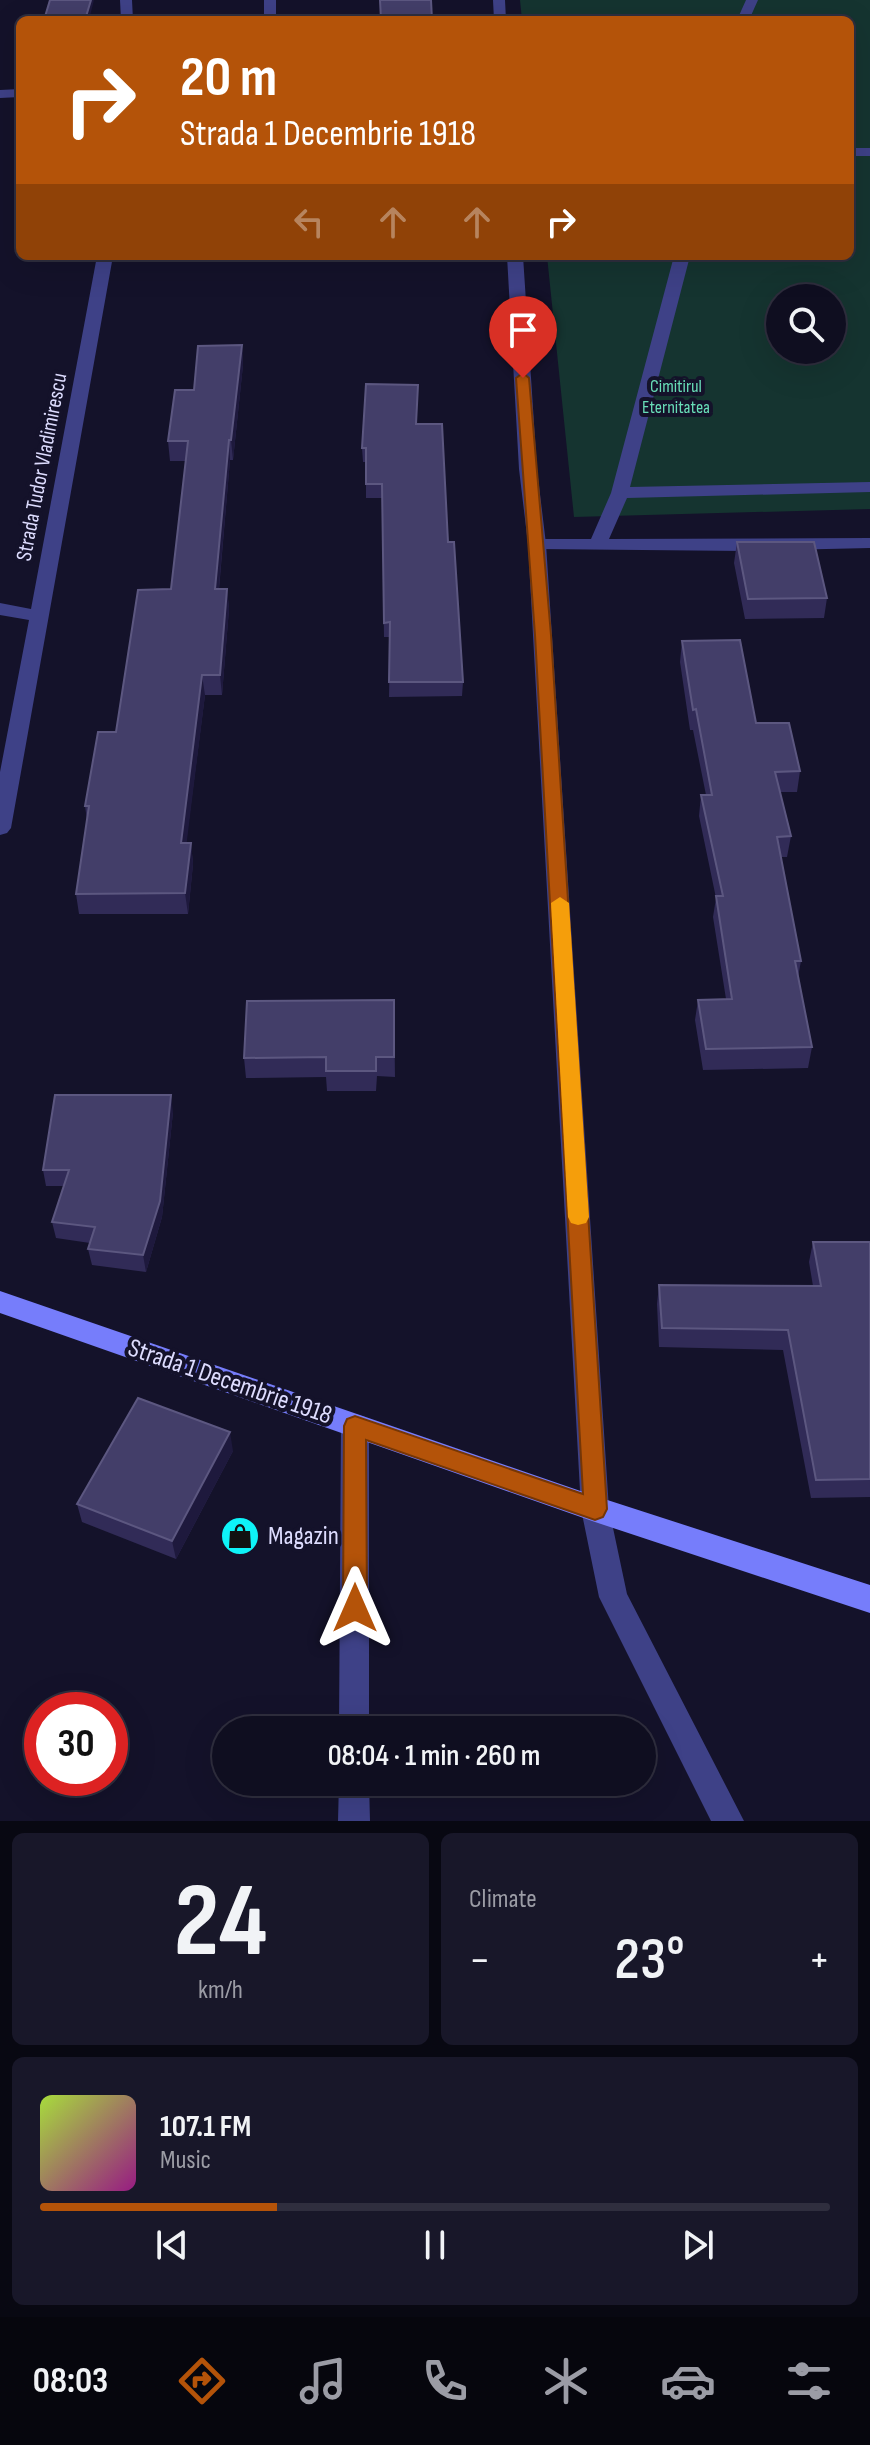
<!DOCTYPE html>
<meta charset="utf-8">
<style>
body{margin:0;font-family:"Sofia Sans Condensed",sans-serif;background:#181729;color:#f1f3f6;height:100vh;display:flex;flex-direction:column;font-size:30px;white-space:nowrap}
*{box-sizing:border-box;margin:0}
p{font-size:26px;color:#9b9ca5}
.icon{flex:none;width:44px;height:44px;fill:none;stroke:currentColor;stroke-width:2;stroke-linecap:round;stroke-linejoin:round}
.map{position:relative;height:1821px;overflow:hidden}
.sheet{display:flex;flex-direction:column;gap:12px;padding:12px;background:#080812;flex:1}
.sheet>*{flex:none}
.banner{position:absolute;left:16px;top:16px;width:838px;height:244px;border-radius:12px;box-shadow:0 8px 32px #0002,0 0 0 2px #2f2e3e;background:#b45309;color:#fff;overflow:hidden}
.buttons{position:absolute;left:766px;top:284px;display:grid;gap:16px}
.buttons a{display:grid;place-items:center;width:80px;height:80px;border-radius:50%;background:#0f0e20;box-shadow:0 8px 32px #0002,0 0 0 2px #2f2e3e;font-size:40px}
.speed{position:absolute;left:24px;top:1692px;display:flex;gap:16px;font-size:40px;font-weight:700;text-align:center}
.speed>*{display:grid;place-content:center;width:104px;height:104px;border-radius:50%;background:#0f0e20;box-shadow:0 8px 32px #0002,0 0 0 2px #2f2e3e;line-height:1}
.speed .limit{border:12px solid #d22;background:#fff;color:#111}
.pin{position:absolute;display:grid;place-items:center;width:68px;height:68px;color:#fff;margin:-82px -34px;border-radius:50% 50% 50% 0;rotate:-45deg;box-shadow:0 0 8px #0007}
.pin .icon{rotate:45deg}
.me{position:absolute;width:88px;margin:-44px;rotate:0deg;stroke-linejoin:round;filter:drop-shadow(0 0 6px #0008)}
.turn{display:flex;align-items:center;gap:28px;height:168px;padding:0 32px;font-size:36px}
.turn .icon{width:104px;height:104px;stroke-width:2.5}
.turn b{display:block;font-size:56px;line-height:68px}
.lanes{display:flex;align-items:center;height:76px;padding:0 32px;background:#0003;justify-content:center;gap:40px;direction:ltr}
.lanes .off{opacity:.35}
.big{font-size:60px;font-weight:600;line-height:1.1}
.sheet .widget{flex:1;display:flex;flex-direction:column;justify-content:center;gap:12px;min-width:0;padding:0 28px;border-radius:12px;background:#181729}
.sheet .dial{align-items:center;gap:0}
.dial b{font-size:104px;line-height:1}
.song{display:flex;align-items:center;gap:24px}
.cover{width:96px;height:96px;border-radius:12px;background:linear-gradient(135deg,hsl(80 70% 55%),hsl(310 70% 35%))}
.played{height:8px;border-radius:4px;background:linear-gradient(90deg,#b45309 30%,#2f2e3e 30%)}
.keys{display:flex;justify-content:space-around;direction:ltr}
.heat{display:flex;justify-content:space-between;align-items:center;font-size:44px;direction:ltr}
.sheet .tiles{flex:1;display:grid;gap:12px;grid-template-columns:1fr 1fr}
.widget:last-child{grid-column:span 2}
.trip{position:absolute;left:212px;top:1716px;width:444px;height:80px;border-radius:40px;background:#0f0e20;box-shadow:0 8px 32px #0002,0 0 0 2px #2f2e3e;font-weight:600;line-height:80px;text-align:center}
.menu{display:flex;height:128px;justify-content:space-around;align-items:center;background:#06060d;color:#9b9ca5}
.menu .icon{width:56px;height:56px}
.menu .on{color:#b45309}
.menu b{font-size:36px;color:#f1f3f6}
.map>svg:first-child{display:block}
.green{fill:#153430;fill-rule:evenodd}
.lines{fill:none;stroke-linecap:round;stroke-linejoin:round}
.service{fill:#3e4187;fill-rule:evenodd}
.minor{fill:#3e4187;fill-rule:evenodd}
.tertiary{fill:#3e4187;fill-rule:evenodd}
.secondary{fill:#767dfb;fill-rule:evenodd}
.wall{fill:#312b57}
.shaded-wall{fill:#1e193d}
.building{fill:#433e69;stroke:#5c5780;stroke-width:2}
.route{fill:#b45309;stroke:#753606;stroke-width:2}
.slow{fill:#f59e0b}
.labels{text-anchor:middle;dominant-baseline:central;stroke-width:8;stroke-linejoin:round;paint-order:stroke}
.far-park-label{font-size:18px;fill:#68ddb7;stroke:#14122a}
.street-label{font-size:22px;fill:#dddcfe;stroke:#14122a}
.near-street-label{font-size:26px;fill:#dddcfe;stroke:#14122a}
.near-poi-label{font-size:26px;fill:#dddcfe;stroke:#14122a;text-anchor:start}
</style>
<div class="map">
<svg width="870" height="1821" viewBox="0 0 870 1821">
<rect width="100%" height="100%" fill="#14122a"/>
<path class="green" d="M520,0H870V509L574,517L547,256H850V20H522ZM780,298H832V350H780Z"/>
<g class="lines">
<path class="service" d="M746,0H758L749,20H737Z
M850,148H870V156H850Z
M674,256H690L630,487L870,482V492L627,498L609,539L870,538V548L746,551L537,549L528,544L537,539H591L611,493Z"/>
<path class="minor" d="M120,0H132L133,20H121Z
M264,0H276V20H264Z
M20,89V97L0,98V90Z
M97,256H113L11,828L7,833L0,835V772L29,620L0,615V603L31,609Z
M355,1414L365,1417L369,1426V1730H339L341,1426L345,1417Z
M595,1496L605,1500L609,1509L627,1594L744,1821H711L599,1597L581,1509L585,1500Z
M339,1782H369L370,1821H338Z"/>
<path class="tertiary" d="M493,0H505L506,20H494Z
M507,256H523L537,469L546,544L609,1509L605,1518L595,1522L585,1518L581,1509L528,544L519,469Z"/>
<path class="secondary" d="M0,1291L595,1496L870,1585V1613L595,1522L0,1313Z"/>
</g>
<path class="wall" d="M242,345L243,365L233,460H230L219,589H227L229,609L222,695H205L186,843H191L193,864L188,914H79L76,894L87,820L85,806L116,732L171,589L186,461H170L168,441L194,390Z
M418,385L416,424L448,542L463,682L462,696L389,697L390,637H384L382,498H366V462H363L362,448Z
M737,542L827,598L824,618L745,619L734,563Z
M682,641L800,771L797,792H780L791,836L787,857H781L801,961L798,977L812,1047L808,1068L703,1070L695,1020L698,1000L726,999L713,917L716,898L699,816L701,795H706L693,730H690L680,662Z
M394,1000L395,1077L377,1076L376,1091H327L326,1077L246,1078L244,1058Z
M173,1112L162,1217L146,1272L92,1265L88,1249L90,1243L56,1238L52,1222L64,1186H46L43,1170Z
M813,1242H870V1497L811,1498L783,1350L659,1347L657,1304L659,1285L813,1286L809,1262Z
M233,1451L176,1559L82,1522L77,1504Z"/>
<path class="shaded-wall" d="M91,0H94L89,20H85Z
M242,345L243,365L233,460L231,440Z
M229,440L230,460L217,609L215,589Z
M227,589L229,609L222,695L220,675Z
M202,675L205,695L184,864L181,843Z
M191,843L193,864L188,914L185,893Z
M171,1095L173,1112L162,1217L146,1272L143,1255Z
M230,1432L233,1451L176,1559L172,1541Z"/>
<path class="building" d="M50,0H91L85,20H44Z
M380,0H431L432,20H381Z
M242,345L231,440H229L215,589H227L220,675H202L181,843H191L185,893L76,894L89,806H85L98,732H116L138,590L171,589L188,441H168L175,390H194L198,346Z
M366,384L418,385L416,424H442L448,542H454L463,682H389L390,622L384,623L382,484H366V448H362Z
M737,542H814L827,598L748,599Z
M740,640L756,723H789L800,771L775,772L791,836L777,837L801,961H795L812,1047L706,1049L698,1000L732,999L716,896H723L701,795H712L696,709L693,710L682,641Z
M394,1000V1057H376V1071H326V1057L244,1058L247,1001Z
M55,1095H171L160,1201L143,1255L88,1249L95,1227L52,1222L69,1170H43Z
M813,1242H870V1479L816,1480L788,1330L662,1328L659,1285L821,1286Z
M138,1398L230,1432L172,1541L77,1504Z"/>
<path class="route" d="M523,373L529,378L551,635L607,1509L603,1517L595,1520L366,1440L367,1608L363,1617L355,1620L346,1617L343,1608L344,1426L347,1419L355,1416L583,1494L535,635L516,378Z"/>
<path class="slow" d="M560,897L569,903L589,1217L586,1223L578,1225L571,1223L568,1217L551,903Z"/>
<defs>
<symbol id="shop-disc" viewBox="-11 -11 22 22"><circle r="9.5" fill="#0ef3f8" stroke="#14122a"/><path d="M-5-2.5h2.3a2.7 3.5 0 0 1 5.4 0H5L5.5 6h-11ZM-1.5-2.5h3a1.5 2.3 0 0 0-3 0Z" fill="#111"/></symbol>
</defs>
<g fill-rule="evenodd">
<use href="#shop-disc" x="218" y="1514" width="44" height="44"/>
</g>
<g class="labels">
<g class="far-park-label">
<text x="676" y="386">Cimitirul<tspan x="676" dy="21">Eternitatea</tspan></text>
</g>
<g class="street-label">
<text transform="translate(42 467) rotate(-79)">Strada Tudor Vladimirescu</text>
</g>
<g class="near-street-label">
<text transform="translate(230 1382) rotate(19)">Strada 1 Decembrie 1918</text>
</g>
<g class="near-poi-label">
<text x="268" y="1536">Magazin</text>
</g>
</g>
</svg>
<div class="buttons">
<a><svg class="icon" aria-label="search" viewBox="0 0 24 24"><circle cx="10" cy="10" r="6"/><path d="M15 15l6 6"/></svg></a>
</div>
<div class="speed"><div class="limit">30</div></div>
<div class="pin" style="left:523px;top:378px;background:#d93025"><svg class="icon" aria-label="arrive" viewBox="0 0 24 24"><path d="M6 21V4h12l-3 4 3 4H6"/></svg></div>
<svg class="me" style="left:355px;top:1608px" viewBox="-20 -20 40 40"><path d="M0-17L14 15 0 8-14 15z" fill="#b45309" stroke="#fff" stroke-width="4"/></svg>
<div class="trip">08:04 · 1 min · 260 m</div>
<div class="banner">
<div class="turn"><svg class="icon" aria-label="right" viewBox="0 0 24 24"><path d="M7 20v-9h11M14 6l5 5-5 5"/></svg><div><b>20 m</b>Strada 1 Decembrie 1918</div></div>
<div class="lanes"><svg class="icon off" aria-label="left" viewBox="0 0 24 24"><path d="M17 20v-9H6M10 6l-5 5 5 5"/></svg><svg class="icon off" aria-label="ahead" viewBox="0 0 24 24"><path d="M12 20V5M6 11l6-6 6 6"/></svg><svg class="icon off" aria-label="ahead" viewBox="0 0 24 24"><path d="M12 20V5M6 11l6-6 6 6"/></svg><svg class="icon" aria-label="right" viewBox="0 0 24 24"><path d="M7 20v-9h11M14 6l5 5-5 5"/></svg></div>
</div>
</div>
<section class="sheet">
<div class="tiles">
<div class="widget dial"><b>24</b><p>km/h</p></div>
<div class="widget"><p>Climate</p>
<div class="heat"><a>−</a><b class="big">23°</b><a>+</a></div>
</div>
<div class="widget">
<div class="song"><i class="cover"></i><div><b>107.1 FM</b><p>Music</p></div></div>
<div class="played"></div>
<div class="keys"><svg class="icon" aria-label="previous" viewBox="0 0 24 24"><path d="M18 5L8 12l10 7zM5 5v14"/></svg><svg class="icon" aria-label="pause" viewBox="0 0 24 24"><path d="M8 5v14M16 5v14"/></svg><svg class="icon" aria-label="next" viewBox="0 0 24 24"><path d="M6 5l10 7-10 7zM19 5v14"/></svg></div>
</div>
</div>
</section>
<nav class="menu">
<b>08:03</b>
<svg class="icon on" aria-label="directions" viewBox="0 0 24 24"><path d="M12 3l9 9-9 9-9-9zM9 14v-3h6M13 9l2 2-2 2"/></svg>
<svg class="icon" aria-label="music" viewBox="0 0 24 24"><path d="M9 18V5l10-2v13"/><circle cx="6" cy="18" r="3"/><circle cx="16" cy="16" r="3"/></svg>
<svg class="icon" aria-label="phone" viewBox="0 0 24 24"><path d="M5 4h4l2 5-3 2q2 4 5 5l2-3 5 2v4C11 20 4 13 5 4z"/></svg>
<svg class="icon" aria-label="climate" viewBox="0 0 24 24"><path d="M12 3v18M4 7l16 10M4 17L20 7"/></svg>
<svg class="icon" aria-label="car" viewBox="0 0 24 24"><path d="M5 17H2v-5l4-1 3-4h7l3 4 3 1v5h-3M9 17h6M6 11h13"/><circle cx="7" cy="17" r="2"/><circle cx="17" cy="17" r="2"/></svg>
<svg class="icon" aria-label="filters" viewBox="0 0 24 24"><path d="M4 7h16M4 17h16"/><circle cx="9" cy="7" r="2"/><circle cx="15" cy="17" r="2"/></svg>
</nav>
